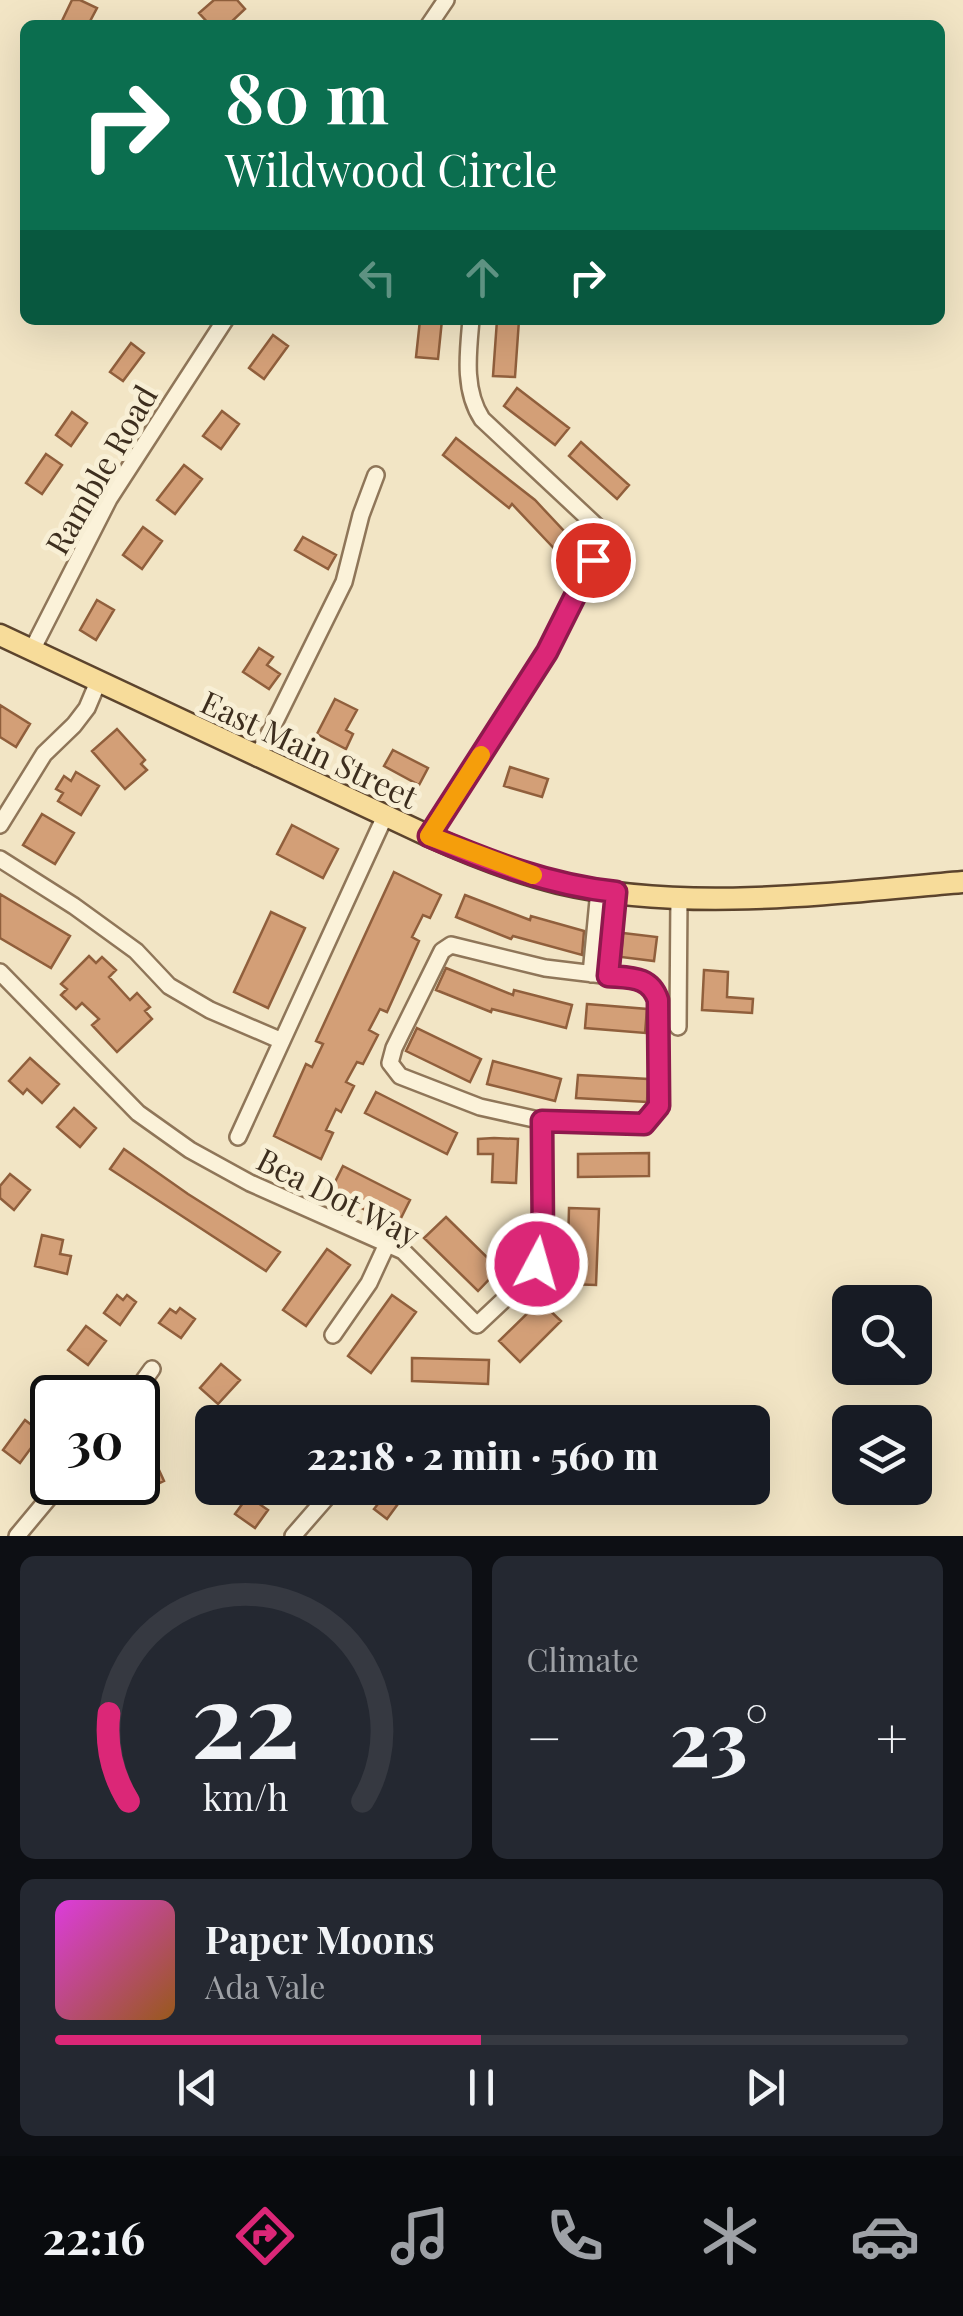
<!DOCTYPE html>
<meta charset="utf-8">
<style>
body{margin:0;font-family:"Playfair Display",serif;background:#242831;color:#f1f3f6;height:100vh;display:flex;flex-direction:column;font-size:38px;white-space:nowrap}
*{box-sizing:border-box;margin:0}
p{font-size:32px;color:#9ea1a6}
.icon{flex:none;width:55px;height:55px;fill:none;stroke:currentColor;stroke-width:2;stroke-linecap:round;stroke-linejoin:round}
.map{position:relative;height:1536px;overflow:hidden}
.side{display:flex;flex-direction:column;gap:20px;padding:20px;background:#0d0f14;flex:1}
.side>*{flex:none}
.hud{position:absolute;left:20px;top:20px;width:925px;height:305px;border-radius:15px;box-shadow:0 10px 40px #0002;background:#0b6e4f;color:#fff;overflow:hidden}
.controls{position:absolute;left:832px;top:1285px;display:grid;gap:20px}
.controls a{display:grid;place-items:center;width:100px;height:100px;border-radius:15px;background:#171b24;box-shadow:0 10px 40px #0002;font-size:50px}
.speed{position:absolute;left:30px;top:1375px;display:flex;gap:20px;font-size:50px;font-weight:700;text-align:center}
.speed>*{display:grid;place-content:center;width:130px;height:130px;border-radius:50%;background:#171b24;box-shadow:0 10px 40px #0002;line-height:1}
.speed .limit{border:5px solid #111;border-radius:15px;background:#fff;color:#111}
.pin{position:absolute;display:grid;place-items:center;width:85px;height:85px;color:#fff;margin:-42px;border:5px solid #fff;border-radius:50%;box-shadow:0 2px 10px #0007}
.me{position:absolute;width:110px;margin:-55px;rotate:6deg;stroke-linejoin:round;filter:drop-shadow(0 0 8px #0008)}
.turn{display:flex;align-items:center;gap:35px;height:210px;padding:0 40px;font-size:45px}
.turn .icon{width:130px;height:130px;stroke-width:2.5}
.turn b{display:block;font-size:70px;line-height:85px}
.lanes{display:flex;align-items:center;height:95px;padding:0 40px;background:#0003;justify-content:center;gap:50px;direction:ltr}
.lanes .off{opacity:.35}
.big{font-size:75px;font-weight:800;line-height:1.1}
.side .widget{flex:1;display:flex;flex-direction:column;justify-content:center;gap:15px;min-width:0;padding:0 35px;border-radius:15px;background:#242831}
.side .dial{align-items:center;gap:0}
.dial svg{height:260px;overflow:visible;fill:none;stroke:#363941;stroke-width:7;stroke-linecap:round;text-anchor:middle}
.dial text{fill:#f1f3f6;stroke:none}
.song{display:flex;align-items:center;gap:30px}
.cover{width:120px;height:120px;border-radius:15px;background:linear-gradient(135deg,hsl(300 70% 55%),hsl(30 70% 35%))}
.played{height:10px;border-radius:5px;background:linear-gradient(90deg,#db2777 50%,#363941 50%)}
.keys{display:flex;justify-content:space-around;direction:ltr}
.heat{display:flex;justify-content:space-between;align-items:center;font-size:55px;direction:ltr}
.side .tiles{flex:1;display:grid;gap:20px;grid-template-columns:1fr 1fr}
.widget:last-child{grid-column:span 2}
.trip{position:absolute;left:195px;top:1405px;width:575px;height:100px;border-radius:15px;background:#171b24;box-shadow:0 10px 40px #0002;font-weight:800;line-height:100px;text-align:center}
.menu{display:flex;height:160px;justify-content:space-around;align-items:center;background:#090b0e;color:#9ea1a6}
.menu .icon{width:70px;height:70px}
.menu .current{color:#db2777}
.menu b{font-size:45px;color:#f1f3f6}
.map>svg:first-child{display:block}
.building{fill:#d39f77;stroke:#905f3c;stroke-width:2.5}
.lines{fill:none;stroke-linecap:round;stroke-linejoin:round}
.minor-casing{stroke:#8f7659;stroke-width:20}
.major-casing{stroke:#5c442d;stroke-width:25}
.minor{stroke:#fbf2d9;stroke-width:15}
.major{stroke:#f7dc9a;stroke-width:20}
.route-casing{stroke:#8e194d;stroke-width:25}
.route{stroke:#db2777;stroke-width:18}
.slow{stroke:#f59e0b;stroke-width:18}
.labels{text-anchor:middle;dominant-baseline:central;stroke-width:10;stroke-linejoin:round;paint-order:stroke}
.street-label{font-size:32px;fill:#3d2e1e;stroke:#f8efd5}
</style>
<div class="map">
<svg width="963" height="1536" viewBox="0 0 963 1536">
<rect width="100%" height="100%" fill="#f2e5c5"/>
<path class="building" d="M72,0H80L97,8L88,25H60Z
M214,0H237L245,9L228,25H210L199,13Z
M420,320H442L438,359L416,357Z
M497,320H519L515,377L493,376Z
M273,335L288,346L264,379L249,368Z
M131,343L144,353L123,381L110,372Z
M517,388L569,428L555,445L504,406Z
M222,411L239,424L221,449L203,436Z
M72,412L87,423L71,446L56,435Z
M456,438L535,500L579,547L565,560L512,504L509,508L443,455Z
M581,442L629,485L617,499L569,456Z
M46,454L62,465L42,494L26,483Z
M184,465L202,479L175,514L157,500Z
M143,527L162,541L142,569L123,555Z
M303,537L336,555L328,569L295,550Z
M97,600L114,610L96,640L80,630Z
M259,648L273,657L267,665L280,674L269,689L243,672Z
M335,699L357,710L346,730L353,734L346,749L317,734Z
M0,705L30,724L16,747L0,737Z
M117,729L145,760L141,764L147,770L125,789L92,751Z
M393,750L428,768L419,785L384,766Z
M510,767L548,779L542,797L504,786Z
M76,772L99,786L81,815L58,801L63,793L56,789L64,776L71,781Z
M42,814L74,833L55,864L23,845Z
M292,825L338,849L323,878L277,854Z
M394,872L441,895L430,918L423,915L412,937L419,941L387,1012L380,1009L369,1030L378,1035L363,1064L357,1062L346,1082L354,1086L341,1112L336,1109L326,1130L333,1133L321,1159L274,1136L306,1064L312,1067L323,1044L316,1041Z
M0,894L70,936L51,968L0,938Z
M465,895L530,920L531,916L584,931L582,955L513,936L511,939L456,917Z
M271,912L305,928L268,1008L234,992Z
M623,933L657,937L654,961L621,957Z
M89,956L96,963L102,957L116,970L109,977L130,1000L137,993L150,1007L145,1011L152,1019L117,1052L92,1025L99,1019L82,1003L76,1009L61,995L67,989L61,984Z
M446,968L513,995L514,990L572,1005L566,1028L492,1009L491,1012L436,990Z
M704,970L728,972L727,997L753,999L752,1013L702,1010Z
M587,1004L647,1009L645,1033L585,1028Z
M417,1028L481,1059L470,1082L406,1051Z
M30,1058L59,1084L42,1103L27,1089L23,1094L9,1081Z
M493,1061L561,1079L555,1101L487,1084Z
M578,1075L648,1079L647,1102L576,1098Z
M376,1092L457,1133L447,1154L365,1113Z
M74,1108L96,1128L80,1147L57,1127Z
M494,1138L518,1139L516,1183L492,1182L493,1154H478V1139Z
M124,1149L188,1194L280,1252L266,1271L110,1169Z
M649,1153V1176L578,1177V1154Z
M343,1166L410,1200L397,1226L330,1192Z
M10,1174L30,1190L14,1210L0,1198V1186Z
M569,1208L599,1209L596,1285L567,1284Z
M446,1217L499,1269L478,1291L424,1238Z
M42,1235L63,1240L60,1254L71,1256L67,1274L35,1266Z
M327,1249L350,1265L306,1326L283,1310Z
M117,1295L123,1300L127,1295L136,1302L120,1325L104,1313Z
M392,1295L416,1312L371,1373L348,1356Z
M540,1301L561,1321L520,1362L499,1341Z
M180,1308L195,1319L181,1338L159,1323L170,1309L176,1313Z
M86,1326L106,1341L88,1365L68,1350Z
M412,1358L489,1360L488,1384L412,1381Z
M221,1364L240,1380L218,1404L200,1388Z
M25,1420L42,1433L20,1463L3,1450Z
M153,1457L164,1481L143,1491L138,1479L142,1475L138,1464Z
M377,1488H389L403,1497L387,1519L374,1509L378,1504L370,1497Z
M248,1496L268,1510L255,1528L235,1514Z"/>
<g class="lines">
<defs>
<path id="minor" d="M429,25L446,0
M32,650L109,499L225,320
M257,758L344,582L361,515L376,475
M0,825L44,754L74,725L87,708L98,682
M429,836L547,652L570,610L605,534L482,419C463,390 468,353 471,320
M0,859L74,906L136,951L169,986L210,1010L282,1041
M451,945L545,968L644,980L654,989L658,1000L659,1106L644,1123L543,1121L480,1107L400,1076L390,1063L394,1048L442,951Z
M0,972L138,1113L190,1150L250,1183L403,1251L477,1325L526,1279L537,1264L543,1247V1121
M591,974L599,890
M608,976L616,892
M678,1027L679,896
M238,1137L385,816
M333,1335L369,1283L387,1244
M131,1398L152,1369
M17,1536L62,1482
M293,1536L327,1497"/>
<path id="major" d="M0,635L429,836C471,855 514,872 559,883C686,913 834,893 963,882"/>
</defs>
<use href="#minor" class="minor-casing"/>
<use href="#major" class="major-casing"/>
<use href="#minor" class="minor"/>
<use href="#major" class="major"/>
</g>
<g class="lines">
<defs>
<path id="route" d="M537,1264L543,1247L542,1121L644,1124L659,1106L658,1000C650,976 631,978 608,976L616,892C550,885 490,862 429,836L547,652L593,560"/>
</defs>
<use href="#route" class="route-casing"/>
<use href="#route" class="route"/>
<path class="slow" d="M481,755L429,836L533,875"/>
</g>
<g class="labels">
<g class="street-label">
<text transform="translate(100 469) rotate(-60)">Ramble Road</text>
<text transform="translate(310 748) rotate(25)">East Main Street</text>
<text transform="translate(339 1196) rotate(27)">Bea Dot Way</text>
</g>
</g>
</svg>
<div class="controls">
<a><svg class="icon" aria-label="search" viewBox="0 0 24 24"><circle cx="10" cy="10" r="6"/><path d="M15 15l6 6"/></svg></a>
<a><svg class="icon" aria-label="layers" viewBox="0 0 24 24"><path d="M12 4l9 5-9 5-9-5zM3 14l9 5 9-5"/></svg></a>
</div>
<div class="speed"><div class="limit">30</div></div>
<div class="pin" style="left:593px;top:560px;background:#d93025"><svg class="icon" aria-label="arrive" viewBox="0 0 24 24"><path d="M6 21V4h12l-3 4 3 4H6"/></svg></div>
<svg class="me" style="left:537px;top:1264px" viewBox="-20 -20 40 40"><circle r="17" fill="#db2777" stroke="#fff" stroke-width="3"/><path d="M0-11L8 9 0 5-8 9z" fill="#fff"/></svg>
<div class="trip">22:18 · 2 min · 560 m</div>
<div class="hud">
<div class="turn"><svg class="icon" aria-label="right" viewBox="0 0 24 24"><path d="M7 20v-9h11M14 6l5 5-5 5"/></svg><div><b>80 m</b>Wildwood Circle</div></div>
<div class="lanes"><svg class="icon off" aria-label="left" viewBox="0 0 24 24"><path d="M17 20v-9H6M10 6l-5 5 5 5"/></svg><svg class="icon off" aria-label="ahead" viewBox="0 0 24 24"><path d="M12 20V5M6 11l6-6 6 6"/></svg><svg class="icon" aria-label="right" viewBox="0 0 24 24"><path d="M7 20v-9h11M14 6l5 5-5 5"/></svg></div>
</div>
</div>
<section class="side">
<div class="tiles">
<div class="widget dial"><svg viewBox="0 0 100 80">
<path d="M14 69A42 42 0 1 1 86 69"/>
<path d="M14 69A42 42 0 0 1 8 42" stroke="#db2777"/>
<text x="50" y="56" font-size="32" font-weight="700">22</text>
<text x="50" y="72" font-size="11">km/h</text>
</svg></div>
<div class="widget"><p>Climate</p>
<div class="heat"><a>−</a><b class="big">23°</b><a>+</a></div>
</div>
<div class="widget">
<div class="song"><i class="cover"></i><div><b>Paper Moons</b><p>Ada Vale</p></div></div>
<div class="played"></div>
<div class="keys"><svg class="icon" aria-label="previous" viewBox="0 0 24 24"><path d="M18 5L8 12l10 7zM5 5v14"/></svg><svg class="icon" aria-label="pause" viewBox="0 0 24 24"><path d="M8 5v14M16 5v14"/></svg><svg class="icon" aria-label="next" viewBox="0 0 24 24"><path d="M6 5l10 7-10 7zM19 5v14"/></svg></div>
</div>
</div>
</section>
<nav class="menu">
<b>22:16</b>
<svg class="icon current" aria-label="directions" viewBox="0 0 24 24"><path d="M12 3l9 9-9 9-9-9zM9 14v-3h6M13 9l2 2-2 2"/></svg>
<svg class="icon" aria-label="music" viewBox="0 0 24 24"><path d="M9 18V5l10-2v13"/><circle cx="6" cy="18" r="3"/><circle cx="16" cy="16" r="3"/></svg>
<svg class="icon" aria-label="phone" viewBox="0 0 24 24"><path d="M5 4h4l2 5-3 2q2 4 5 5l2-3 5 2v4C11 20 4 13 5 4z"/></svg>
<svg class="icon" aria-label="climate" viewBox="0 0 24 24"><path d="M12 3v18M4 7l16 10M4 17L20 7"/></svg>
<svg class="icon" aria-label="car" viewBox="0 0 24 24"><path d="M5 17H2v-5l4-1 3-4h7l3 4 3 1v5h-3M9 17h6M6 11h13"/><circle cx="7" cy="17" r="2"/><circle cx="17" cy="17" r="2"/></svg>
</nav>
